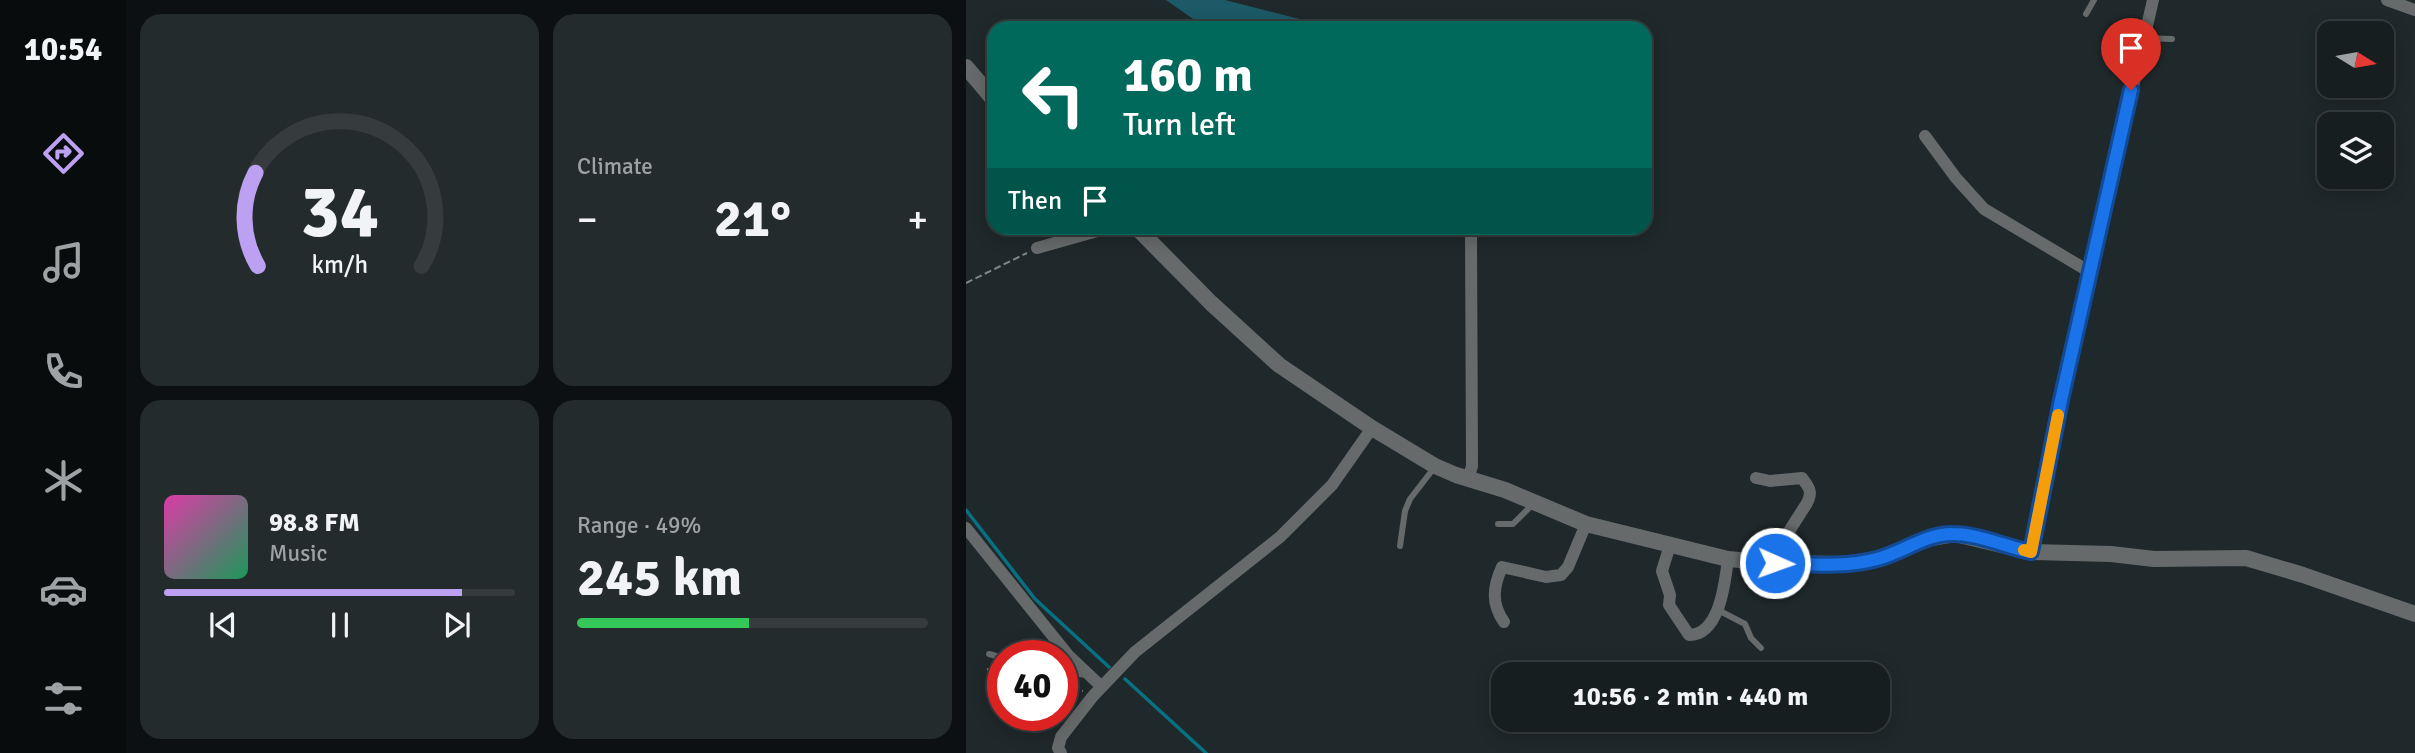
<!DOCTYPE html>
<meta charset="utf-8">
<style>
body{margin:0;font-family:Signika,sans-serif;background:#242b2d;color:#f1f3f6;height:100vh;display:flex;flex-direction:column;font-size:26px;white-space:nowrap}
*{box-sizing:border-box;margin:0}
p{font-size:23px;color:#9ea2a5}
.icon{flex:none;width:38px;height:38px;fill:none;stroke:currentColor;stroke-width:2;stroke-linecap:round;stroke-linejoin:round}
.map{position:relative;flex:1;overflow:hidden}
.sheet{display:flex;flex-direction:column;gap:14px;padding:14px;background:#0d1012;width:840px}
.sheet>*{flex:none}
.guide{position:absolute;left:21px;top:21px;width:665px;height:214px;border-radius:21px;box-shadow:0 4px 18px #0003,0 0 0 2px #363c3e;background:#00695c;color:#fff;overflow:hidden}
.needle{width:46px;rotate:101deg}
.buttons{position:absolute;left:1351px;top:21px;display:grid;gap:14px}
.buttons a{display:grid;place-items:center;width:77px;height:77px;border-radius:14px;background:#171e20;box-shadow:0 4px 18px #0003,0 0 0 2px #363c3e;font-size:35px}
.speed{position:absolute;left:21px;top:640px;display:flex;gap:14px;font-size:35px;font-weight:700;text-align:center}
.speed>*{display:grid;place-content:center;width:91px;height:91px;border-radius:50%;background:#171e20;box-shadow:0 4px 18px #0003,0 0 0 2px #363c3e;line-height:1}
.speed .limit{border:10px solid #d22;background:#fff;color:#111}
.pin{position:absolute;display:grid;place-items:center;width:60px;height:60px;color:#fff;margin:-72px -30px;border-radius:50% 50% 50% 0;rotate:-45deg;box-shadow:0 0 7px #0007}
.pin .icon{rotate:45deg}
.me{position:absolute;width:77px;margin:-38px;rotate:92deg;stroke-linejoin:round;filter:drop-shadow(0 0 5px #0008)}
.turn{display:flex;align-items:center;gap:24px;height:147px;padding:0 21px;font-size:32px}
.turn .icon{width:91px;height:91px;stroke-width:2.5}
.turn b{display:block;font-size:49px;line-height:60px}
.then{display:flex;align-items:center;height:66px;padding:0 21px;background:#0003;gap:14px;font-size:26px}
.big{font-size:52px;font-weight:700;line-height:1.1}
.sheet .tile{flex:1;display:flex;flex-direction:column;justify-content:center;gap:10px;min-width:0;padding:0 24px;border-radius:21px;background:#242b2d}
.sheet .dial{align-items:center;gap:0}
.dial svg{height:182px;overflow:visible;fill:none;stroke:#363c3e;stroke-width:7;stroke-linecap:round;text-anchor:middle}
.dial text{fill:#f1f3f6;stroke:none}
.song{display:flex;align-items:center;gap:21px}
.cover{width:84px;height:84px;border-radius:10px;background:linear-gradient(135deg,hsl(320 70% 55%),hsl(150 70% 35%))}
.played{height:7px;border-radius:4px;background:linear-gradient(90deg,#bca0f2 85%,#363c3e 85%)}
.keys{display:flex;justify-content:space-around;direction:ltr}
.heat{display:flex;justify-content:space-between;align-items:center;font-size:38px;direction:ltr}
.charge{height:10px;border-radius:5px;background:linear-gradient(90deg,#34c759 49%,#363c3e 0)}
.sheet .tiles{flex:1;display:grid;gap:14px;grid-template-columns:repeat(2,1fr)}
.trip{position:absolute;left:525px;top:662px;width:399px;height:70px;border-radius:21px;background:#171e20;box-shadow:0 4px 18px #0003,0 0 0 2px #363c3e;font-weight:700;line-height:70px;text-align:center}
main{display:flex;flex:1;min-height:0}
.tab-bar{display:flex;flex-direction:column;width:126px;justify-content:space-around;align-items:center;background:#090c0d;color:#9ea2a5}
.tab-bar .icon{width:49px;height:49px}
.tab-bar .current{color:#bca0f2}
.tab-bar b{font-size:32px;color:#f1f3f6}
.map>svg:first-child{display:block}
.forest{fill:#1c5a67}
.lines{fill:none;stroke-linecap:round;stroke-linejoin:round}
.stream{stroke:#077082;stroke-width:3.5}
.path{stroke:#7f8788;stroke-width:2;stroke-dasharray:7 3.5;stroke-linecap:butt}
.service{stroke:#666a6b;stroke-width:6}
.minor{stroke:#666a6b;stroke-width:12}
.tertiary{stroke:#666a6b;stroke-width:16}
.route-casing{stroke:#114b97;stroke-width:18}
.route{stroke:#1a73e8;stroke-width:12}
.slow{stroke:#f59e0b;stroke-width:12}
</style>
<main>
<nav class="tab-bar">
<b>10:54</b>
<svg class="icon current" aria-label="directions" viewBox="0 0 24 24"><path d="M12 3l9 9-9 9-9-9zM9 14v-3h6M13 9l2 2-2 2"/></svg>
<svg class="icon" aria-label="music" viewBox="0 0 24 24"><path d="M9 18V5l10-2v13"/><circle cx="6" cy="18" r="3"/><circle cx="16" cy="16" r="3"/></svg>
<svg class="icon" aria-label="phone" viewBox="0 0 24 24"><path d="M5 4h4l2 5-3 2q2 4 5 5l2-3 5 2v4C11 20 4 13 5 4z"/></svg>
<svg class="icon" aria-label="climate" viewBox="0 0 24 24"><path d="M12 3v18M4 7l16 10M4 17L20 7"/></svg>
<svg class="icon" aria-label="car" viewBox="0 0 24 24"><path d="M5 17H2v-5l4-1 3-4h7l3 4 3 1v5h-3M9 17h6M6 11h13"/><circle cx="7" cy="17" r="2"/><circle cx="17" cy="17" r="2"/></svg>
<svg class="icon" aria-label="filters" viewBox="0 0 24 24"><path d="M4 7h16M4 17h16"/><circle cx="9" cy="7" r="2"/><circle cx="15" cy="17" r="2"/></svg>
</nav>
<section class="sheet">
<div class="tiles">
<div class="tile dial"><svg viewBox="0 0 100 80">
<path d="M14 69A42 42 0 1 1 86 69"/>
<path d="M14 69A42 42 0 0 1 13 28" stroke="#bca0f2"/>
<text x="50" y="56" font-size="32" font-weight="700">34</text>
<text x="50" y="72" font-size="11">km/h</text>
</svg></div>
<div class="tile"><p>Climate</p>
<div class="heat"><a>−</a><b class="big">21°</b><a>+</a></div>
</div>
<div class="tile">
<div class="song"><i class="cover"></i><div><b>98.8 FM</b><p>Music</p></div></div>
<div class="played"></div>
<div class="keys"><svg class="icon" aria-label="previous" viewBox="0 0 24 24"><path d="M18 5L8 12l10 7zM5 5v14"/></svg><svg class="icon" aria-label="pause" viewBox="0 0 24 24"><path d="M8 5v14M16 5v14"/></svg><svg class="icon" aria-label="next" viewBox="0 0 24 24"><path d="M6 5l10 7-10 7zM19 5v14"/></svg></div>
</div>
<div class="tile"><p>Range · 49%</p><b class="big">245 km</b><div class="charge"></div></div>
</div>
</section>
<div class="map">
<svg width="1449" height="753" viewBox="0 0 1449 753">
<rect width="100%" height="100%" fill="#1f282a"/>
<path class="forest" d="M200,0H259L369,28H240Z"/>
<g class="lines">
<path class="stream" d="M0,510L69,599L143,667
M159,679L240,753"/>
<path class="path" d="M0,283L61,253
M21,669L37,673
M96,685L117,691"/>
<path class="service" d="M1120,14L1128,0
M1178,38L1206,39
M532,524H547L568,503
M434,546L439,511L444,499L468,468
M752,610L779,624L785,638L795,648
M23,654L37,658
M96,672L121,675"/>
<path class="minor" d="M1421,0L1449,10
M959,136L990,178L1018,209L1124,272
M71,248L142,228
M790,478L804,481L836,478C843,487 847,492 841,503L813,547L809,563
M502,479L506,466L505,228
M0,528L102,655L136,687
M704,545L696,571L704,595L703,605L723,635C754,635 759,582 762,559
M1065,552L1095,399L1187,0
M538,622C525,603 527,587 536,567L580,577L595,575L602,567L620,524
M95,753L92,748L95,737L127,696L169,652L314,537L366,485L406,428"/>
<path class="tertiary" d="M0,67L28,100
M171,228L245,303L313,365L406,428L469,466L490,475L539,490L620,524L762,559L809,563L876,564L908,560L965,538L989,534L1065,552L1145,554L1188,559L1280,558L1337,575L1449,614"/>
</g>
<g class="lines">
<defs>
<path id="route" d="M809,563C843,564 878,568 911,559C936,553 961,533 987,534C1013,534 1040,547 1065,552L1095,400L1165,90"/>
</defs>
<use href="#route" class="route-casing"/>
<use href="#route" class="route"/>
<path class="slow" d="M1058,550L1065,552L1092,415"/>
</g>
</svg>
<div class="buttons">
<a><svg class="needle" viewBox="-14 -14 28 28"><path d="M0-13l5 13h-10z" fill="#e53935"/><path d="M0 13l5-13h-10z" fill="#9ea2a5"/></svg></a>
<a><svg class="icon" aria-label="layers" viewBox="0 0 24 24"><path d="M12 4l9 5-9 5-9-5zM3 14l9 5 9-5"/></svg></a>
</div>
<div class="speed"><div class="limit">40</div></div>
<div class="pin" style="left:1165px;top:90px;background:#d93025"><svg class="icon" aria-label="arrive" viewBox="0 0 24 24"><path d="M6 21V4h12l-3 4 3 4H6"/></svg></div>
<svg class="me" style="left:809px;top:563px" viewBox="-20 -20 40 40"><circle r="17" fill="#1a73e8" stroke="#fff" stroke-width="3"/><path d="M0-11L8 9 0 5-8 9z" fill="#fff"/></svg>
<div class="trip">10:56 · 2 min · 440 m</div>
<div class="guide">
<div class="turn"><svg class="icon" aria-label="left" viewBox="0 0 24 24"><path d="M17 20v-9H6M10 6l-5 5 5 5"/></svg><div><b>160 m</b>Turn left</div></div>
<div class="then">Then<svg class="icon" aria-label="arrive" viewBox="0 0 24 24"><path d="M6 21V4h12l-3 4 3 4H6"/></svg></div>
</div>
</div>
</main>
